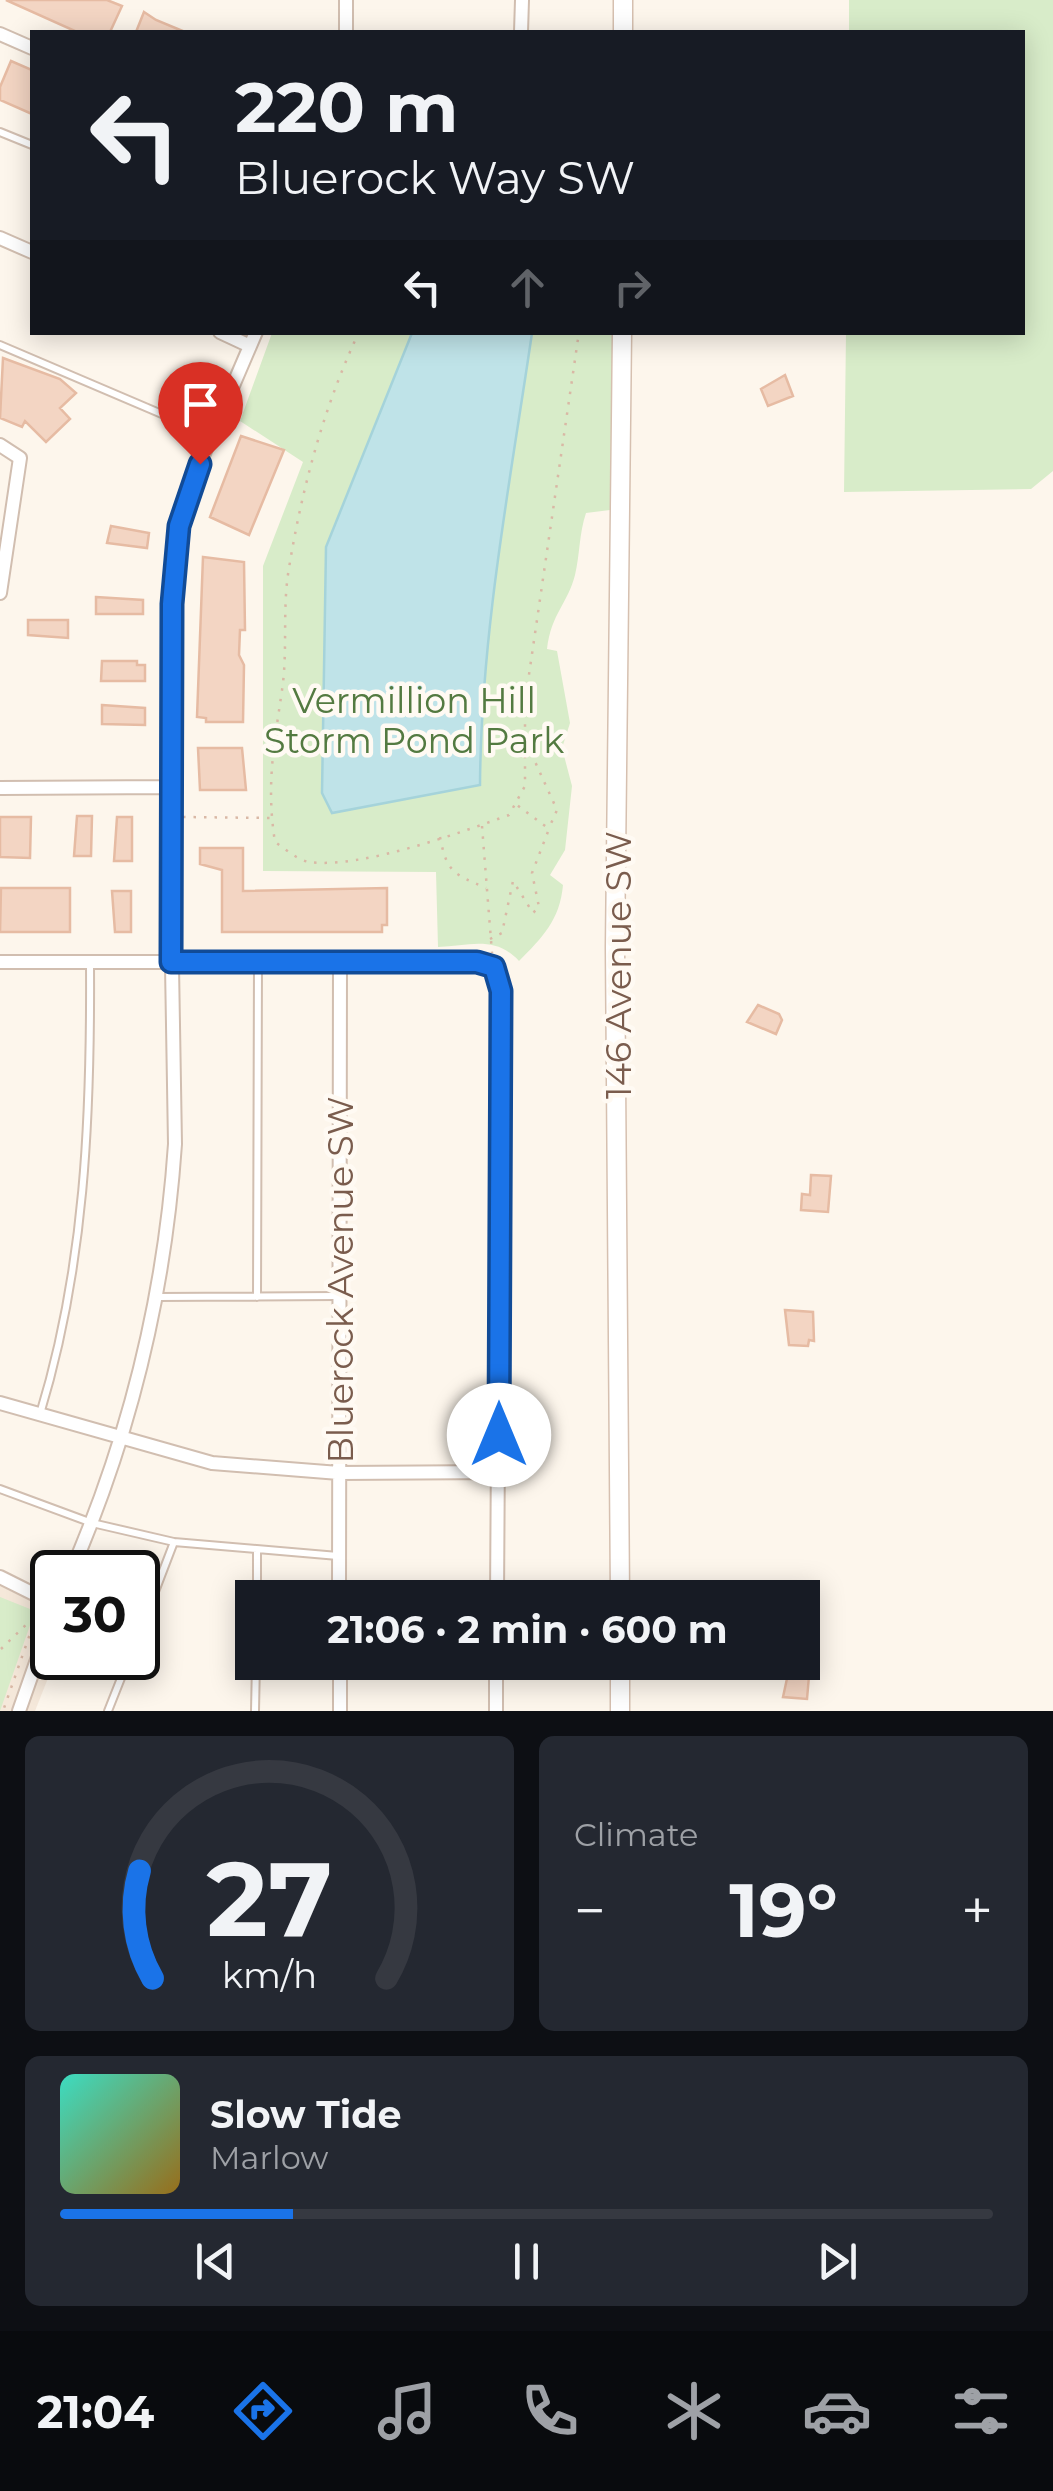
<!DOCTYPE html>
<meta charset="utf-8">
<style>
body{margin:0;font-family:Montserrat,sans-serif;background:#242831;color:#f1f3f6;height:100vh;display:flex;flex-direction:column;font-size:38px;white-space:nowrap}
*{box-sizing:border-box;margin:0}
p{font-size:32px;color:#9ea1a6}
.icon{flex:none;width:55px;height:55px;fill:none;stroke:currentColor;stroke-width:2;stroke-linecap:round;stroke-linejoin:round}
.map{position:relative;height:1711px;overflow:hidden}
.sheet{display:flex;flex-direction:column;gap:25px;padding:25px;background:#0d0f14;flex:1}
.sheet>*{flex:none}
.guide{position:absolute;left:30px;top:30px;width:995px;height:305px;border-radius:0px;box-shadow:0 5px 25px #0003;background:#171b24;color:#f1f3f6;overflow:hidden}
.speed{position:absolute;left:30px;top:1550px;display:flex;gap:20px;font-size:50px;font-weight:700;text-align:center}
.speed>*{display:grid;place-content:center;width:130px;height:130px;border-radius:50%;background:#171b24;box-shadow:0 5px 25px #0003;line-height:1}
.speed .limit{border:5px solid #111;border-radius:15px;background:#fff;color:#111}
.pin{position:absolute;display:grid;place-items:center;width:85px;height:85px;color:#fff;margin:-102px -42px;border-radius:50% 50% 50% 0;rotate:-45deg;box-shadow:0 0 10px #0007}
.pin .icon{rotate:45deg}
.me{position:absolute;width:110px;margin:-55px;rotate:0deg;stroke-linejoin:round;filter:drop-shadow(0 0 8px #0008)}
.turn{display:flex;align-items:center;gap:35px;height:210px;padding:0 40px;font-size:45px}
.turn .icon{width:130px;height:130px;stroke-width:2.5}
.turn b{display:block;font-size:70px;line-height:85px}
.lanes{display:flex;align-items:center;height:95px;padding:0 40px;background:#0003;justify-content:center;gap:50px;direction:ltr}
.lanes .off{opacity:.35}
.big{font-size:75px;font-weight:700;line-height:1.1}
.sheet .tile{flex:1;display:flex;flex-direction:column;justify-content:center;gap:15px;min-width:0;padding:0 35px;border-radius:15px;background:#242831}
.sheet .dial{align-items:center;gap:0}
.dial svg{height:260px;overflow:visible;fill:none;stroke:#363941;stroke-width:7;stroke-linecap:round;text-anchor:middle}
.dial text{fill:#f1f3f6;stroke:none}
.song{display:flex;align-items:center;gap:30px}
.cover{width:120px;height:120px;border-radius:15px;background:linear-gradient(135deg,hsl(170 70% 55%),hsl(40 70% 35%))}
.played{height:10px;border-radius:5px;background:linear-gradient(90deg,#1a73e8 25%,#363941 25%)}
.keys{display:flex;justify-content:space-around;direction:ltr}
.heat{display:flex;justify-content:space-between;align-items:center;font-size:55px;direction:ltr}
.sheet .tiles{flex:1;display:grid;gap:25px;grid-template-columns:1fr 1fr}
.tile:last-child{grid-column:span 2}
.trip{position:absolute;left:235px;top:1580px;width:585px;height:100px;border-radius:0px;background:#171b24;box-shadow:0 5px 25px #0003;font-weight:700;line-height:100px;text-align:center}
.menu{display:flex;height:160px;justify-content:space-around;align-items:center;background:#090b0e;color:#9ea1a6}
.menu .icon{width:70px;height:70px}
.menu .current{color:#1a73e8}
.menu b{font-size:45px;color:#f1f3f6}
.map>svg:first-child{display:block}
.residential{fill:#f5e8da}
.green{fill:#d8ecc9}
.water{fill:#bfe3e8;stroke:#a5d3da;stroke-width:2.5}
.building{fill:#f3d5c3;stroke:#e6bba3;stroke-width:2.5}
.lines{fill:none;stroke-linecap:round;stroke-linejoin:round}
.lane-casing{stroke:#d1beb0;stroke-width:10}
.street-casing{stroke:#d1beb0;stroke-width:16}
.secondary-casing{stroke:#d6c0b0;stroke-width:21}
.path{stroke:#d9b8a5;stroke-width:2.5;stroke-dasharray:2.5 8;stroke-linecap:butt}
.lane{stroke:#fff;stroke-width:6}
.street{stroke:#fff;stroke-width:12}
.secondary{stroke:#fff;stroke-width:18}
.route-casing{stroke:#114b97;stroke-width:25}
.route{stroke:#1a73e8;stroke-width:18}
.labels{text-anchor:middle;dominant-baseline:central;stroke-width:9;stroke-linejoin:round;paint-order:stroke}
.park-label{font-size:35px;fill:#537a41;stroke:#fffaf3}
.street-label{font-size:35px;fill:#7a5c4d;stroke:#fffaf3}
</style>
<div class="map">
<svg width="1053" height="1711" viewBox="0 0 1053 1711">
<rect width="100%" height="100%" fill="#fdf6ec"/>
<path class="residential" d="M0,1577L52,1601L56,1658L35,1711H0Z"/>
<path class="green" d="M849,0H1053V471L1031,489L844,492L846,333L1022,332V32H849Z
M272,333H616L618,509L586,513C579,534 580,554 575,575C568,603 551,614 547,649L557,651L570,723L562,748L572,786L565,850L550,875L563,885C560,920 542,938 519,961C495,935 469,946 438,947L436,872L263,871V566L303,462L240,421Z
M0,1597L35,1611L0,1711Z"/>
<path class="water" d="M412,333H532C510,483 481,633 480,785L332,813L322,793L326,547Z"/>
<path class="building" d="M6,0H107L122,6L110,32H77Z
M144,12L156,20L185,32H136Z
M11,61L32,70V114L0,100V87Z
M3,358L60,379L76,393L60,408L70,419L46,442L25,421L22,427L0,418Z
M785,375L793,396L768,406L761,389Z
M241,436L284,450L249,535L210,517Z
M111,526L149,533L147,548L107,543Z
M203,557L244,562L245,630H240L239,655L244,665L243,722H206V718L197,717Z
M96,597L143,600V614H96Z
M28,620H68V638L28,635Z
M102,661H137V665H145V681H101Z
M102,705L145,708V725L102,724Z
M198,748H242L246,790H200Z
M77,816H92L91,856H74Z
M0,817H31L30,858L0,857Z
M117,817H132V861H114Z
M200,848H243V891L387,888V925H382V932H222V870L200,864Z
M1,888H70V932H0Z
M112,891H131V932H115Z
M758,1005L779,1014L782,1020L776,1034L747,1022Z
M811,1175L831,1176L828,1212L801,1210L802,1194L810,1195Z
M785,1310L813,1312L814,1341L809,1340L808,1346L789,1345Z
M788,1674L809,1676L807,1699L783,1697Z"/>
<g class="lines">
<defs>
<path id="lane" d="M0,132L32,145
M0,345L211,435
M157,1297L338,1296
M257,1297L258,963
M40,1414C85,1267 91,1116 90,963
M0,1489L92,1523L174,1542L338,1556
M257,1598V1552
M138,1636L174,1542
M108,1711L129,1658
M255,1711L256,1662"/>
<path id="street" d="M346,0V32
M521,32L522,0
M0,34L32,48
M0,238L32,252
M220,332L250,346
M0,445L20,458L0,593
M0,788L169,787
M0,962H477L493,967L501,991L497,1598
M0,1403L212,1463L339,1473L499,1472
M71,1572C130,1436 165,1292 175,1144L169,787L174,557L187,493L256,332
M0,1577L52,1603
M339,1598L340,962
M340,1662V1711
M19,1711L52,1617
M496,1711V1662"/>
<path id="secondary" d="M623,32V0
M620,1598L615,947L622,332
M620,1711V1662"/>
</defs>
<use href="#lane" class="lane-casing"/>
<use href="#street" class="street-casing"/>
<use href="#secondary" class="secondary-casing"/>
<path class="path" d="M359,332C324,406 302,488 289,568C282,608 288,650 282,690C274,746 266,785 275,842C285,849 298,860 309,862C361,869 459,833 509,815L525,786V702L579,332
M527,744L557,810L549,828
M183,817L270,818
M482,826L492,953
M440,837C447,874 455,874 486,888
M490,939L502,933L513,881L533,913L539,907L532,873L549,829L517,805
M1,1649L37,1614L3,1711"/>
<use href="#lane" class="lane"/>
<use href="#street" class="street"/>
<use href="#secondary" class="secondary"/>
</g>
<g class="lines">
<defs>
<path id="route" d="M200,464L179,526L172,604L171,962H477L494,967L501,991L499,1435"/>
</defs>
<use href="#route" class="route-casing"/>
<use href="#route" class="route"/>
</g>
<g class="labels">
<g class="park-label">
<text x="414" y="700">Vermillion Hill<tspan x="414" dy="40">Storm Pond Park</tspan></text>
</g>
<g class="street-label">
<text transform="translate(618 965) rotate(-90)">146 Avenue SW</text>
<text transform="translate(340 1280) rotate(-90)">Bluerock Avenue SW</text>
</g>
</g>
</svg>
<div class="speed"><div class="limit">30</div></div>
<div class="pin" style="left:200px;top:464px;background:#d93025"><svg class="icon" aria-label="arrive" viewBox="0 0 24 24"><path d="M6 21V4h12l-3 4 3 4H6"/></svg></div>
<svg class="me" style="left:499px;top:1435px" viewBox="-20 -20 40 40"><circle r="19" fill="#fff"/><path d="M0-13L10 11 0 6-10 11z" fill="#1a73e8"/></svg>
<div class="trip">21:06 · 2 min · 600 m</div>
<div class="guide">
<div class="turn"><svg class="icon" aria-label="left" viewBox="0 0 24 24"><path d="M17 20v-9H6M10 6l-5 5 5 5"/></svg><div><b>220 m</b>Bluerock Way SW</div></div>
<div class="lanes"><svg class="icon" aria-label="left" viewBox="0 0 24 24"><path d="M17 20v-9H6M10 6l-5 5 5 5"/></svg><svg class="icon off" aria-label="ahead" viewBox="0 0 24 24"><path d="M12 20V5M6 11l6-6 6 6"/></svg><svg class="icon off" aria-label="right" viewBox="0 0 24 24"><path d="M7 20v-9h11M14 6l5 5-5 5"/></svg></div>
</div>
</div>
<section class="sheet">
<div class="tiles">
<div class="tile dial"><svg viewBox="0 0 100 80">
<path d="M14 69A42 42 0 1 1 86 69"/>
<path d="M14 69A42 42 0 0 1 10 36" stroke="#1a73e8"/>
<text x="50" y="56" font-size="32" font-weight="700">27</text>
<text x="50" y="72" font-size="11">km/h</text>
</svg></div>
<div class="tile"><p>Climate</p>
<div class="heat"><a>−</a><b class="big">19°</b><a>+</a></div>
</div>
<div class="tile">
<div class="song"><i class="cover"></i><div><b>Slow Tide</b><p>Marlow</p></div></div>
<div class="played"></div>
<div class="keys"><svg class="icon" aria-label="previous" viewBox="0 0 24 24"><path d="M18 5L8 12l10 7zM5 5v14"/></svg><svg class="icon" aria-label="pause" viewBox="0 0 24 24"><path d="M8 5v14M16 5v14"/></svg><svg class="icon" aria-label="next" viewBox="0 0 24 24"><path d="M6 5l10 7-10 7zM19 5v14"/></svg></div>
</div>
</div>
</section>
<nav class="menu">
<b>21:04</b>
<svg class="icon current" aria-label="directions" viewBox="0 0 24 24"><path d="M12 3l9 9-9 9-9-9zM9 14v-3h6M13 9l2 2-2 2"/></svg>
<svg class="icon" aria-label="music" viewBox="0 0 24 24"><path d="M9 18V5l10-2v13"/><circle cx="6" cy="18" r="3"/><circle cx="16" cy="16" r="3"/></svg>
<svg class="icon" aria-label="phone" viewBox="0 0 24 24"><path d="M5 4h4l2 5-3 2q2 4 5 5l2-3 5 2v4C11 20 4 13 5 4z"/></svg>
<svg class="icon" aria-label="climate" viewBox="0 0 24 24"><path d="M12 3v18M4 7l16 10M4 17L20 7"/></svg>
<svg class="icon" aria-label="car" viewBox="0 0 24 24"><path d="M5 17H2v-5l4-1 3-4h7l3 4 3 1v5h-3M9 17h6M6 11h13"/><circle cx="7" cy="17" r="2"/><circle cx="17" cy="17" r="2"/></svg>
<svg class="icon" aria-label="filters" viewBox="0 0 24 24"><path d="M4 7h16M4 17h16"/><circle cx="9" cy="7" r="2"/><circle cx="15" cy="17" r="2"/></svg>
</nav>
